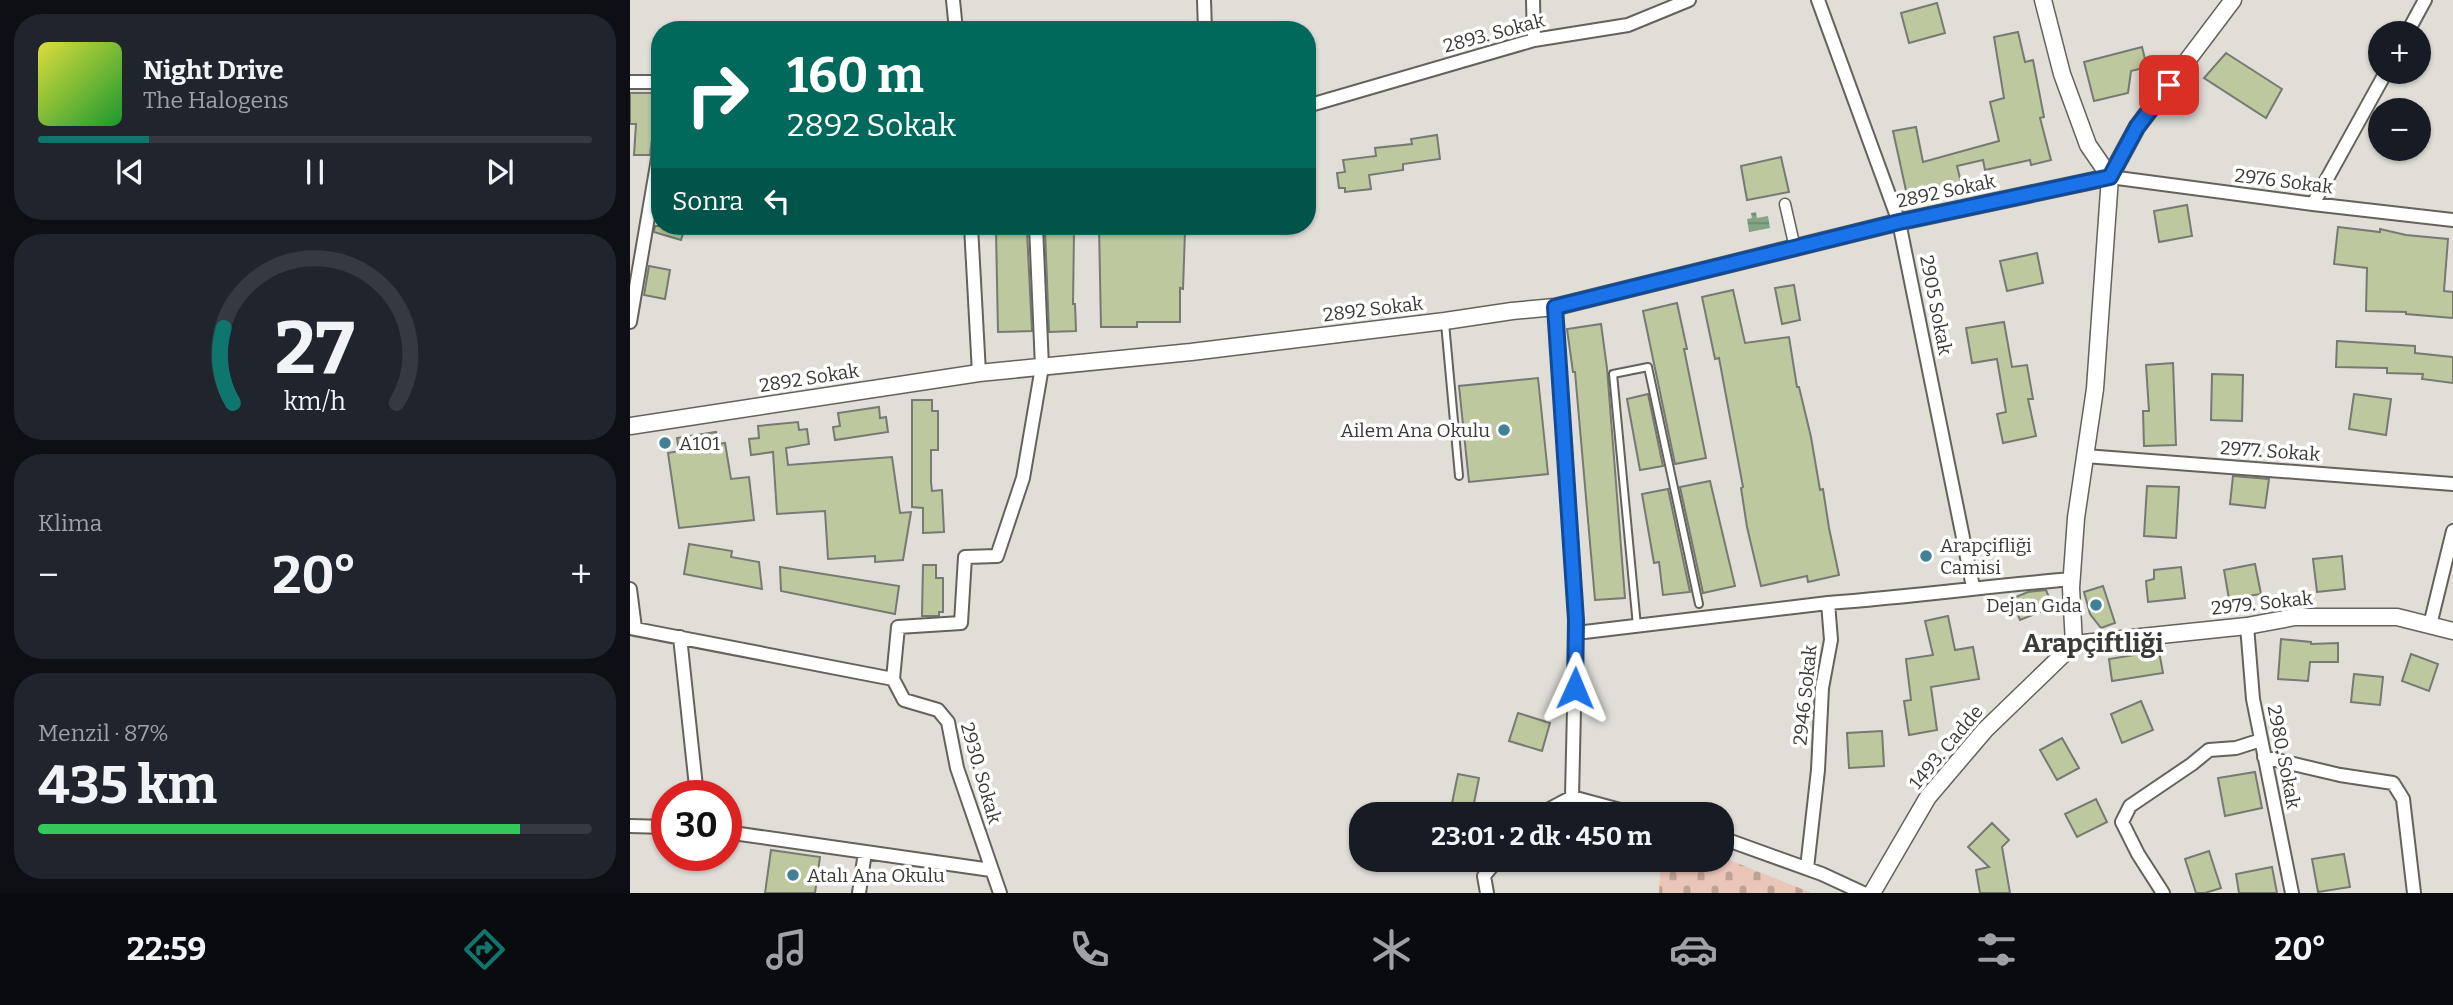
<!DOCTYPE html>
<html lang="tr">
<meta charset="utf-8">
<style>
body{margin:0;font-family:Bitter,serif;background:#20242c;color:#f1f3f6;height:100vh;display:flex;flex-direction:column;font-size:26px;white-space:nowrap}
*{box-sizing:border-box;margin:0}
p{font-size:23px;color:#9ea1a6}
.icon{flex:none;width:38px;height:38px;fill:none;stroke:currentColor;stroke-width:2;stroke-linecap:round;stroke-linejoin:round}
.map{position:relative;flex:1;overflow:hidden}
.panel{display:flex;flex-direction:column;gap:14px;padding:14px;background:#0d0f14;width:630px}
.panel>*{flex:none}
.top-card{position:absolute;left:21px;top:21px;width:665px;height:214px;border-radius:28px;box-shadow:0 2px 5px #0004;background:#00695c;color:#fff;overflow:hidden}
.controls{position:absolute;left:1738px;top:21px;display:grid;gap:14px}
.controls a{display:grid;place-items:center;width:63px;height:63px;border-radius:50%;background:#171b24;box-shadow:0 2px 5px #0004;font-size:35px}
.speed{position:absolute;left:21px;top:780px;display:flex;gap:14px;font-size:35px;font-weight:700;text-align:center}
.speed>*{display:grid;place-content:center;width:91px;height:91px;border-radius:50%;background:#171b24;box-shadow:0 2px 5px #0004;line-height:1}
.speed .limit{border:10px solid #d22;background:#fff;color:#111}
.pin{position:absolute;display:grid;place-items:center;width:60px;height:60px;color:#fff;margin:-30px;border-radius:14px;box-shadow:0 4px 10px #0006}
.me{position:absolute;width:77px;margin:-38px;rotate:1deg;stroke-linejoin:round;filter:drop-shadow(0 0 5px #0008)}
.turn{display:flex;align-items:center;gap:24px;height:147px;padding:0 21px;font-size:32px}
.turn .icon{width:91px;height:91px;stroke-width:2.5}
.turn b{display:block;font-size:49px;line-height:60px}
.then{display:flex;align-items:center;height:66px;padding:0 21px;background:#0003;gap:14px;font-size:26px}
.big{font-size:52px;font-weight:700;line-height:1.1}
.panel .card{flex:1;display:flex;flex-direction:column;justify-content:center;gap:10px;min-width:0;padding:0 24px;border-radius:28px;background:#20242c}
.panel .dial{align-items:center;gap:0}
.dial svg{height:182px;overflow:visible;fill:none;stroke:#363941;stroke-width:7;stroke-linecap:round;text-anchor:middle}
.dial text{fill:#f1f3f6;stroke:none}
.song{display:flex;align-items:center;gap:21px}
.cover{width:84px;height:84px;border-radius:10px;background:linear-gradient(135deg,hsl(60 70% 55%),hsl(130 70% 35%))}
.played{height:7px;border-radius:4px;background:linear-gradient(90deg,#0f766e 20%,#363941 20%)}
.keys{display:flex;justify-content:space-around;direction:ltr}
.heat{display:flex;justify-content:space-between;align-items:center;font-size:38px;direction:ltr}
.charge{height:10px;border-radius:5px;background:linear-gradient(90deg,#34c759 87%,#363941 0)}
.trip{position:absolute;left:719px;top:802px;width:385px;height:70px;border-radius:28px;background:#171b24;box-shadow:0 2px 5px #0004;font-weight:700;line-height:70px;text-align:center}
.menu{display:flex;height:112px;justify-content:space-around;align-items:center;background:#090b0e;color:#9ea1a6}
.menu .icon{width:49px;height:49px}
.menu .on{color:#0f766e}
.menu b{font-size:32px;color:#f1f3f6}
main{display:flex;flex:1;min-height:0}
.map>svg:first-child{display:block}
.cemetery{fill:url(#cemetery-stones)}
.water{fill:url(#water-rules)}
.building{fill:#bdc89e;stroke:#777973;stroke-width:2}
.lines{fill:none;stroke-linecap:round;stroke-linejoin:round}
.service-casing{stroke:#64625b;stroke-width:10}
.pedestrian-casing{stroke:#64625b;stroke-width:13}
.minor-casing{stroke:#64625b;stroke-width:16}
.tertiary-casing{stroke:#64625b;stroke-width:19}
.service{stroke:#fff;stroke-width:6}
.pedestrian{stroke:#fff;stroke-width:10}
.minor{stroke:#fff;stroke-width:12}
.tertiary{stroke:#fff;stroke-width:16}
.route-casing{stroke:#114b97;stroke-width:18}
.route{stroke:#1a73e8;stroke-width:12}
.poi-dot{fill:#428096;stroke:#fff;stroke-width:2.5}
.labels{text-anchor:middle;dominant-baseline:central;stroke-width:7;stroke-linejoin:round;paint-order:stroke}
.street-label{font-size:19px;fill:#3b3a37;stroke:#fff}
.poi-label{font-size:19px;fill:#3b3a37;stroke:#fff;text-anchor:start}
.district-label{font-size:26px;font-weight:bold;fill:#3b3a37;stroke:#fff}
</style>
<main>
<section class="panel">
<div class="card">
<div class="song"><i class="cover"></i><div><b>Night Drive</b><p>The Halogens</p></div></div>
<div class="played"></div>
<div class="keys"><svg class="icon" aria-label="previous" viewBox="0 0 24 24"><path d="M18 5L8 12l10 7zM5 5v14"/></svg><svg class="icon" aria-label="pause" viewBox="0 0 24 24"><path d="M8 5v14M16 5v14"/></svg><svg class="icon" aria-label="next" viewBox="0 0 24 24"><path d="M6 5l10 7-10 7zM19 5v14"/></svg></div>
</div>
<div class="card dial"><svg viewBox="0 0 100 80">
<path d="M14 69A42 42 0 1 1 86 69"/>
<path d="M14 69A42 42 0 0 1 10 36" stroke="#0f766e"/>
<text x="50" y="56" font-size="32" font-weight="700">27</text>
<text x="50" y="72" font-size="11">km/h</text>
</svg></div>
<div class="card"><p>Klima</p>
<div class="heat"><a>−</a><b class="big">20°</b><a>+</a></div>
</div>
<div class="card"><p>Menzil · 87%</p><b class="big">435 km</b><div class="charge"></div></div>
</section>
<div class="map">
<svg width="1823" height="893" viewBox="0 0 1823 893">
<defs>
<pattern id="cemetery-stones" width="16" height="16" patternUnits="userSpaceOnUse" patternTransform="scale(1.75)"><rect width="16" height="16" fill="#eac6b8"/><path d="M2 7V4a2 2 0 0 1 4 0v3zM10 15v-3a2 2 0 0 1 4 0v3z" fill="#bfa296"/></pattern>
<pattern id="water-rules" width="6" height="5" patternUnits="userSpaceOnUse" patternTransform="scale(1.75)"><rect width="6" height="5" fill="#85a686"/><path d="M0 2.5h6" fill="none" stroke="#6e886e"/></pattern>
</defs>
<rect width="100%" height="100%" fill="#e0ded7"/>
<path class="cemetery" d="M1092,857L1182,893H1029L1031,859H1092Z"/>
<path class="water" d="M1126,212L1127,218L1138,216L1140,228L1119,232L1117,219L1122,218L1121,213Z"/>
<path class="building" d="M1307,3L1315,33L1279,43L1271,13Z
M1388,32L1395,62L1403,60L1414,117L1410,118L1421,160L1401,165L1400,160L1355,170L1353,160L1327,166L1331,182L1277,195L1263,131L1286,127L1293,162L1369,141L1360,102L1374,98L1364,37Z
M1512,47L1517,67L1501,71L1498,93L1464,101L1454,62Z
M1596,53L1652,89L1636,118L1574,78Z
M0,93H27L28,124H24L20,155H4L6,124H0Z
M807,135L810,159L773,164V170L739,175L741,189L715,192V188H709L707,173L715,172L713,160L746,156L745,148L782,144L781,139Z
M1151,157L1159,192L1117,200L1111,166Z
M1557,205L1562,236L1529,242L1524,211Z
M25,226H55L51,240L24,232Z
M469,226H505L504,232H555L553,289L550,288V322H507V327H471Z
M1708,227L1750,232V229L1776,235L1818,239L1814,291L1823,292V318L1776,314V312L1736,311L1737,268L1704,264Z
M366,231H397L402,331L368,332Z
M415,231H444L443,304H445L446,331L419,332Z
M1407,253L1413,283L1377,291L1370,261Z
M19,266L40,270L35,299L14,295Z
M1164,285L1170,320L1152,324L1145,288Z
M1103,290L1115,343L1159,337L1167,387H1169L1181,437L1190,490L1193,489L1199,528L1209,575L1178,582L1177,576L1131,586L1117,527L1111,488L1113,487L1089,358L1085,359L1072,297Z
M1047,303L1057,349H1054L1076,458L1045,464L1013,311Z
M1374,322L1382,367L1397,365L1403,399H1398L1406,436L1373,443L1367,414L1376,412L1367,359L1342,363L1336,328Z
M971,324L977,368L995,598L965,600L945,372H943L937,329Z
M1707,341L1785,346V353L1823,357V383L1792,379L1793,374L1757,373V368L1706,367Z
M1543,363L1546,445L1514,446L1513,411H1519L1516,365Z
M1582,374L1613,375L1612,421L1581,420Z
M908,378L918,474L839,482L829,386Z
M1018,394L1033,466L1010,470L997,399Z
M1724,394L1761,399L1756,435L1719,429Z
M282,400H302V411H308V450H301V482L302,491L312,490L314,532L293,533V508L282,507Z
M249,407L250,418L256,417L258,432L205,440L203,427L210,426L208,413Z
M168,422L169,430L177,429L179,444L156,448L158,465L262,457L270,513L281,512L273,560L245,562V556L198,559L195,511L147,514L143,452L121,455L119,439L129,438L128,426Z
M86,432L88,444L95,443L101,479L119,477L124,520L49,528L38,453L49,451L47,438Z
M1603,476L1639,479L1635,508L1600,504Z
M1080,481L1105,586L1073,593L1050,487Z
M1517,486L1549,487L1546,538L1514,536Z
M1038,489L1060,592L1033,595L1029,562L1024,563L1012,494Z
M59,544L102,551L101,557L129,562L132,589L54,574Z
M1712,556L1715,589L1687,592L1683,559Z
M1625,564L1631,594L1599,599L1594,570Z
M293,565H306V578H313V612H309V616H292Z
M150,567L269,586L265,614L151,591Z
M1551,567L1555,598L1518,602L1516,581L1524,579V570Z
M1473,586L1485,623L1471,628L1460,614L1454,592Z
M1416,590L1423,607L1390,620L1381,599L1398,592Z
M1318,616L1325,650L1343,647L1349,679L1301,687L1307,730L1279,735L1274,701L1281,700L1276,659L1303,655L1295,621Z
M1651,639L1681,642V644L1708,643V662H1680L1678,681L1648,679Z
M1529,651L1533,673L1482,681L1479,659Z
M1781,654L1808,664L1799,691L1772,681Z
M1724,674L1753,677L1750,705L1721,702Z
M1511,701L1523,730L1492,743L1481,714Z
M888,713L920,723L912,751L879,741Z
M1252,731L1254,766L1219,768L1217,733Z
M1432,738L1449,768L1427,780L1410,750Z
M1625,772L1632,808L1595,816L1588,778Z
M828,774L849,778L843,808L822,803Z
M1466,799L1477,822L1447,837L1435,814Z
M1362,823L1379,840L1372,847L1380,893H1350L1346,870L1359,867L1338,847Z
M141,850L190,857L185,893H135Z
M1579,851L1591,888L1575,893H1566L1555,859Z
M1714,854L1720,887L1688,892L1682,859Z
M1642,867L1647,893H1609L1606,874Z"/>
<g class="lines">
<defs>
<path id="service" d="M815,323L829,476
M1007,626L983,374L1018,367L1069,604"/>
<path id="pedestrian" d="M1155,204L1165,248"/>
<path id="minor" d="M323,0L326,30
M574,0L575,30
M903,0L904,40
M1188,0L1269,222L1343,587
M1777,33L1795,0
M0,82H30
M677,106L904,40L998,25L1059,0
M1480,177L1683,204L1823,220
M1683,204L1756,72
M341,226L349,373
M925,307L946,620L942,797
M0,322L30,147
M1455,456L1823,484
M0,589L5,628
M1800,625L1823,531
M1617,626L1623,699L1662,893
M0,628L263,679
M946,633L1198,603
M50,637L67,796
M1634,757L1710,775L1763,783L1773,799L1784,893
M910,814L942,797L1005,814
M0,826L37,827
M96,832L361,870
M1092,838L1192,874L1233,893
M1177,868L1188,770L1192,688L1201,640L1198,603C1280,597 1360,586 1442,579
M229,893L235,852
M370,893L327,768L318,722L308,710L274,700L263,679L268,627L331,623L335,557L367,556L393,478L412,367L406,226
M857,893L854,876L868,859
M1533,893L1508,854L1492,822L1500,806L1562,764L1579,750L1606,748L1631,740"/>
<path id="tertiary" d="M1413,0L1432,74L1458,145L1480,177
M0,426L349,373L561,352L815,321L882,311L925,307L1269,222L1480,177
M1444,644L1441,588L1446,518L1465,389L1480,177L1507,127L1603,0
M1444,644L1617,626L1665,617H1767L1823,631
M1242,893L1298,797L1355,730L1444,644"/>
</defs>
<use href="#service" class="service-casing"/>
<use href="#pedestrian" class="pedestrian-casing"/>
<use href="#minor" class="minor-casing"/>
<use href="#tertiary" class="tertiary-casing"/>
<use href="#service" class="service"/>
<use href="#pedestrian" class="pedestrian"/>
<use href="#minor" class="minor"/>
<use href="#tertiary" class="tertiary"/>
</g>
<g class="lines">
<defs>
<path id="route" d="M945,688L946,620L925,307L1269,222L1480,177L1507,127L1539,85"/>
</defs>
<use href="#route" class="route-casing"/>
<use href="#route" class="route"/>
</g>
<g class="poi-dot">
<circle cx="874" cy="430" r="7"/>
<circle cx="35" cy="443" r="7"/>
<circle cx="1296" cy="556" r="7"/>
<circle cx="1466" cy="605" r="7"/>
<circle cx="163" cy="875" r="7"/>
</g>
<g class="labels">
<g class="street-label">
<text transform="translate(864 33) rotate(-15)">2893. Sokak</text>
<text transform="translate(1654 181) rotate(7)">2976 Sokak</text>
<text transform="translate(1316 191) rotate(-12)">2892 Sokak</text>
<text transform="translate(1306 305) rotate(79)">2905 Sokak</text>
<text transform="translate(743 309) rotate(-7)">2892 Sokak</text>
<text transform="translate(179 378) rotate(-9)">2892 Sokak</text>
<text transform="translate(1640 451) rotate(4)">2977. Sokak</text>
<text transform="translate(1632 603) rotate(-6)">2979. Sokak</text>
<text transform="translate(1175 695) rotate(-84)">2946 Sokak</text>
<text transform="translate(1316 747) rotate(-50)">1493. Cadde</text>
<text transform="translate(1654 757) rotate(79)">2980. Sokak</text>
<text transform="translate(351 773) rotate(74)">2930. Sokak</text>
</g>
<g class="poi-label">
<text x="860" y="430" text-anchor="end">Ailem Ana Okulu</text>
<text x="49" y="443">A101</text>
<text x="1310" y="545">Arapçifliği<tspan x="1310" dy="22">Camisi</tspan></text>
<text x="1452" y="605" text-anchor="end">Dejan Gıda</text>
<text x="177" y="875">Atalı Ana Okulu</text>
</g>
<g class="district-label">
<text x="1463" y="643">Arapçiftliği</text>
</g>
</g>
</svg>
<div class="controls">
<a>+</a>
<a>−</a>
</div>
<div class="speed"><div class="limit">30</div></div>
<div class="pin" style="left:1539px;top:85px;background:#d93025"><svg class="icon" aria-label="arrive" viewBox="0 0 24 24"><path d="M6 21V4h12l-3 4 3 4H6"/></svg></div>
<svg class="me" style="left:945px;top:688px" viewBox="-20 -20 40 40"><path d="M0-17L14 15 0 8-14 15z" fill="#1a73e8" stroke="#fff" stroke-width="4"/></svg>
<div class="trip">23:01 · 2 dk · 450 m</div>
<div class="top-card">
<div class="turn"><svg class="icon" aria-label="right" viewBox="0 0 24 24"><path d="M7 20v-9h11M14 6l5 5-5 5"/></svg><div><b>160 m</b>2892 Sokak</div></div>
<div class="then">Sonra<svg class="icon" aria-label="left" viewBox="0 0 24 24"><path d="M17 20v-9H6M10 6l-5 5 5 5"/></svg></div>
</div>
</div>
</main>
<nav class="menu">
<b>22:59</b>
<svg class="icon on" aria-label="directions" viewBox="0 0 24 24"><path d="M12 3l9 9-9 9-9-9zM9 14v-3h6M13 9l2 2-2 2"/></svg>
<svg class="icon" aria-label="music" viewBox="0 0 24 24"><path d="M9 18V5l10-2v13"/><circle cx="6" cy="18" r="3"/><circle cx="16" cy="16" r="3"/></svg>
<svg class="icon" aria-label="phone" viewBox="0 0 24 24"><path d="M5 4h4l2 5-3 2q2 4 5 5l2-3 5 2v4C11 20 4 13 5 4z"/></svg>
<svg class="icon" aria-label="climate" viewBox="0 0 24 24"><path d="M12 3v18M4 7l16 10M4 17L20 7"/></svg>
<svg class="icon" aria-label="car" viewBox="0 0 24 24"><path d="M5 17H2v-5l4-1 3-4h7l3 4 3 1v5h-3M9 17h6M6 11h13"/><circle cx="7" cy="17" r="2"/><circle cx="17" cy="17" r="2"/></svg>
<svg class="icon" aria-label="filters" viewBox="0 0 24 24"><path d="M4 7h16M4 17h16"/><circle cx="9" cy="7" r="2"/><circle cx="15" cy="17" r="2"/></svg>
<b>20°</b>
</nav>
